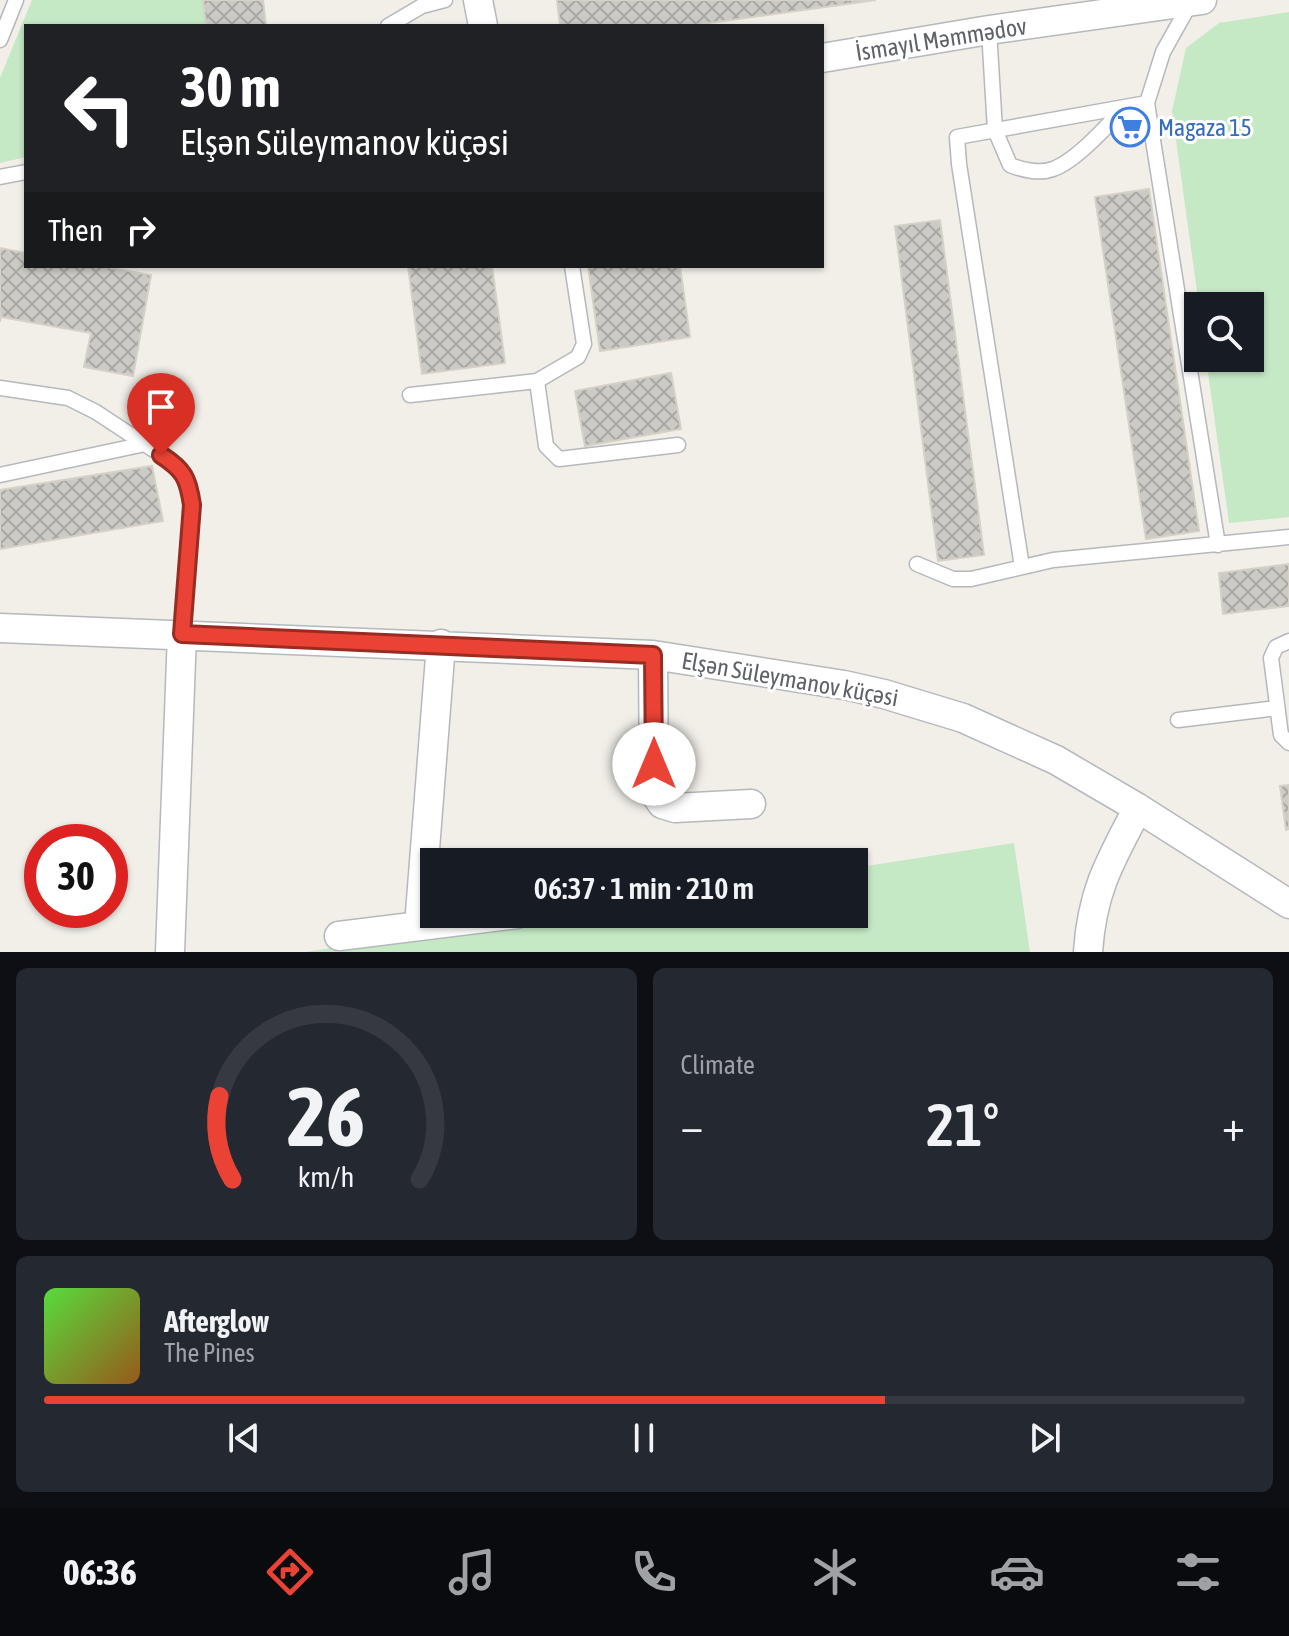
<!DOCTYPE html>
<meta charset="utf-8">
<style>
body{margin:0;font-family:"Asap Condensed",sans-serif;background:#242831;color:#f1f3f6;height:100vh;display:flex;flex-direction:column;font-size:30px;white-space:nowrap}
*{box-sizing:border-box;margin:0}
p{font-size:26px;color:#9ea1a6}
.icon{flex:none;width:44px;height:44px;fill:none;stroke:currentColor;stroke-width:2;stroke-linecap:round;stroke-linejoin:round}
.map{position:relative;height:952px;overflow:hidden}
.sheet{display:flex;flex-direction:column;gap:16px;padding:16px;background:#0d0f14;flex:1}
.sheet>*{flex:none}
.hud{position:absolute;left:24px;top:24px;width:800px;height:244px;border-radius:0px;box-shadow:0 2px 6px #0004;background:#202124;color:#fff;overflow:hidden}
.controls{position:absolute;left:1184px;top:292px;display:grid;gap:16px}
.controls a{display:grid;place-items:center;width:80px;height:80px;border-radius:0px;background:#171b24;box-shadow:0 2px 6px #0004;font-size:40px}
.speed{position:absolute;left:24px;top:824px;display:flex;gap:16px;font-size:40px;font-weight:700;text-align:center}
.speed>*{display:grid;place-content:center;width:104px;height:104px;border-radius:50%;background:#171b24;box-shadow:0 2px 6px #0004;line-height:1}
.speed .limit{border:12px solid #d22;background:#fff;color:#111}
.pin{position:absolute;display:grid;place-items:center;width:68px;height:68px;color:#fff;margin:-82px -34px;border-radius:50% 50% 50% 0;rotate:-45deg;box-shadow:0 0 8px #0007}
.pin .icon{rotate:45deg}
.me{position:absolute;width:88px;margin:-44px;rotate:0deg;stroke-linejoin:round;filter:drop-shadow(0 0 6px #0008)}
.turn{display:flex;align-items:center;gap:28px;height:168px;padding:0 24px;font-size:36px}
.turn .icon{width:104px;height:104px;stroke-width:2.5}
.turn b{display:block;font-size:56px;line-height:68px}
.then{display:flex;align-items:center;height:76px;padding:0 24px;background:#0003;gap:16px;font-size:30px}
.big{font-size:60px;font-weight:600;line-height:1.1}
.sheet .widget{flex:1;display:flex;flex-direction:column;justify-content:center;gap:12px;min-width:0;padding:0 28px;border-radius:12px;background:#242831}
.sheet .dial{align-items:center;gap:0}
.dial svg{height:208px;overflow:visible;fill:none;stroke:#363941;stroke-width:7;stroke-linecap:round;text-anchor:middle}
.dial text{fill:#f1f3f6;stroke:none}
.song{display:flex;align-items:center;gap:24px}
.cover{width:96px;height:96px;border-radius:12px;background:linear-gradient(135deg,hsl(110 70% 55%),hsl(30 70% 35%))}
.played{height:8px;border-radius:4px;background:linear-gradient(90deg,#ea4335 70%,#363941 70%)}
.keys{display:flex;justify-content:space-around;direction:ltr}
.heat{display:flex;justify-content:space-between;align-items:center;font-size:44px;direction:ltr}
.sheet .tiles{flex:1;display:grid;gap:16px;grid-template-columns:1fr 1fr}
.widget:last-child{grid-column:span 2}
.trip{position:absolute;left:420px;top:848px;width:448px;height:80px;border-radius:0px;background:#171b24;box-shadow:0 2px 6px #0004;font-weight:600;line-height:80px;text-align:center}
.tab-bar{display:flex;height:128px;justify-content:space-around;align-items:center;background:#090b0e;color:#9ea1a6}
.tab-bar .icon{width:56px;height:56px}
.tab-bar .on{color:#ea4335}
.tab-bar b{font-size:36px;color:#f1f3f6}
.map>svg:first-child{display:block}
.grass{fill:#c5e8c5}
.building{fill:url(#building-cross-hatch);stroke:#d6d1c6;stroke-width:2}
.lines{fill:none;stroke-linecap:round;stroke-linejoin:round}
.lane-casing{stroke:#b5b8bc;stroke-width:17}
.street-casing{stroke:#b5b8bc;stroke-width:31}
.lane{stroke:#fff;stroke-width:14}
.street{stroke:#fff;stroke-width:28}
.route-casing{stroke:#982c22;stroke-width:20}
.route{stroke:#ea4335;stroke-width:14}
.labels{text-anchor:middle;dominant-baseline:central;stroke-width:6;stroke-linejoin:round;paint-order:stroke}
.street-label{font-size:24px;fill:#5f6368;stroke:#fff}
.shop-label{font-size:24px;fill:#366cbe;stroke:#fff;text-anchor:start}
</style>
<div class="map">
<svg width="1289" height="952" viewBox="0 0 1289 952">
<defs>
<pattern id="building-cross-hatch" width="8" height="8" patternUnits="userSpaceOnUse" patternTransform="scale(2)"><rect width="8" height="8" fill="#cccac5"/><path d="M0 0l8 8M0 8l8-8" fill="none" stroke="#a9a8a4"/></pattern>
</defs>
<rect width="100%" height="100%" fill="#f1efe8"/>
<path class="grass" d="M32,0H203L206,26H26V157L0,163V78Z
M1289,12V517L1229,523L1206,358H1250V306H1199L1172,111L1186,48L1219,23Z
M1014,843L1030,952H305L553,914H854V868Z"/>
<path class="building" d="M203,0H263L266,26H206Z
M557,0H876L688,26H560Z
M1149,189L1199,531L1146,539L1095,197Z
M940,220L984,555L938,561L895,226Z
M0,248L26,253V266H100L151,275L133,376L84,367L91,333L1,317L0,322Z
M408,266H492L505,363L422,374Z
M588,266H680L690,337L600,351Z
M671,373L681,429L585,446L575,391Z
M152,466L163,521L0,549V490Z
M1289,564V606L1223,614L1219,573Z
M1289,785V829L1286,830L1280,786Z"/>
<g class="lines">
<defs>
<path id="lane" d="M1191,2L1163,52L1147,103L1218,545
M388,26L422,6L445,0
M989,30L995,130L1010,165C1022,170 1040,174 1053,169C1076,161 1108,125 1125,107
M0,40L16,0
M0,177L26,172
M537,381L546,446L559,459L678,445
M0,388L68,398L96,412L178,466L189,484L192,505L182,634
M410,395L537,381L578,357L584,344L572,266
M0,475L145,444
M917,564L953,579H971L1053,560L1289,537
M1022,567L959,164L957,137L1147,103
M1289,641L1276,647L1271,658L1281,735L1289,743
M1178,720L1277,708"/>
<path id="street" d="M478,0L483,26
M822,58L989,30L1202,0
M0,628L653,655L844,685L884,694L963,718L1056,760L1138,808L1289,904
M653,655L654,792L662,804L675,808L751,804
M419,926L441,644
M339,936L517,914
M170,952L182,634
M1088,952C1092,891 1110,861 1138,808"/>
</defs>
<use href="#lane" class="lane-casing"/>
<use href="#street" class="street-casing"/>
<use href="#lane" class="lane"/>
<use href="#street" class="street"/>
</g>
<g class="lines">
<defs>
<path id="route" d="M161,455C184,470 188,478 192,505L182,634L653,655L654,764"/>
</defs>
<use href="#route" class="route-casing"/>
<use href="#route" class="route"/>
</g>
<defs>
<symbol id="supermarket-ring" viewBox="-11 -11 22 22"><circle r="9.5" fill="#fff" stroke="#3f7fe0" stroke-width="1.5"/><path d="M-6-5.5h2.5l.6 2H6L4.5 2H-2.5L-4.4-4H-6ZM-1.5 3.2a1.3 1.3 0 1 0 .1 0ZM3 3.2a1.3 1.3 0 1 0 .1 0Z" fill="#3f7fe0"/></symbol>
</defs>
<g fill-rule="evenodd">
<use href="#supermarket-ring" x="1108" y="105" width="44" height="44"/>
</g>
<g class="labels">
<g class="street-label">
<text transform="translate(941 39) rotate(-9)">İsmayıl Məmmədov</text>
<text transform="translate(790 679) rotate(10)">Elşən Süleymanov küçəsi</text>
</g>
<g class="shop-label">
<text x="1158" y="127">Magaza 15</text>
</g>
</g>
</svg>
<div class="controls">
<a><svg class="icon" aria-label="search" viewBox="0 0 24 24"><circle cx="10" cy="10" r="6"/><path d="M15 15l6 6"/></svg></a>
</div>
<div class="speed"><div class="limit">30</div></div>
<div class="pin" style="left:161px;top:455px;background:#d93025"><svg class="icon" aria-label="arrive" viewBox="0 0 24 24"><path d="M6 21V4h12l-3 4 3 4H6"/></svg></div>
<svg class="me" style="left:654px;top:764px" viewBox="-20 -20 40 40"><circle r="19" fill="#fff"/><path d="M0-13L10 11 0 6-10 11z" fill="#ea4335"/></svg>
<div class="trip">06:37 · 1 min · 210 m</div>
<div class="hud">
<div class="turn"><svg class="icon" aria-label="left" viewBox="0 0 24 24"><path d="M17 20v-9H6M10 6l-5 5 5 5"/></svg><div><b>30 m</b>Elşən Süleymanov küçəsi</div></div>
<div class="then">Then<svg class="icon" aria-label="right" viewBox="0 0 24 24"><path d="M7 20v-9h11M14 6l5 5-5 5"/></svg></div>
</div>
</div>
<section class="sheet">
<div class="tiles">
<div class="widget dial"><svg viewBox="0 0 100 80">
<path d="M14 69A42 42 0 1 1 86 69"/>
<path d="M14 69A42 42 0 0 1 9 37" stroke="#ea4335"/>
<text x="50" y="56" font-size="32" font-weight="700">26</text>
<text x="50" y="72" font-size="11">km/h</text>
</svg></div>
<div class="widget"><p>Climate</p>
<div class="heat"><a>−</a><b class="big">21°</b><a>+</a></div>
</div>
<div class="widget">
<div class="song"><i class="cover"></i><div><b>Afterglow</b><p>The Pines</p></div></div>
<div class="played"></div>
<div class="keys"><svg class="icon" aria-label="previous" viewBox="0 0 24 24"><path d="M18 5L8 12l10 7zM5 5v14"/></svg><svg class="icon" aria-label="pause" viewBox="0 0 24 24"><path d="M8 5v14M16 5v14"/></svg><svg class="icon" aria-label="next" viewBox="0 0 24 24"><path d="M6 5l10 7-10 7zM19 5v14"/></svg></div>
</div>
</div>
</section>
<nav class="tab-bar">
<b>06:36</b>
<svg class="icon on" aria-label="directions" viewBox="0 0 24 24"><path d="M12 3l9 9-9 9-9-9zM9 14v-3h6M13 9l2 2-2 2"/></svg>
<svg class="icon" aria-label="music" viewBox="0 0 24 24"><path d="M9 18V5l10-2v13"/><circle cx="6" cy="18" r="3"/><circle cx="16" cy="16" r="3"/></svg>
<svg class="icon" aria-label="phone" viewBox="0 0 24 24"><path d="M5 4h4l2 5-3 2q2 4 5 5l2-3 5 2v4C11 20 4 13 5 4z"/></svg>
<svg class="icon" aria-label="climate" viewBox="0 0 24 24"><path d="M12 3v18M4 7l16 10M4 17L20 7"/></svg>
<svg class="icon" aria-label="car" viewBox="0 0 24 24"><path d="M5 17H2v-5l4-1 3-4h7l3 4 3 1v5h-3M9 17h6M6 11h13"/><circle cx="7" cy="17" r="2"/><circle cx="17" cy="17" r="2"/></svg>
<svg class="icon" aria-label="filters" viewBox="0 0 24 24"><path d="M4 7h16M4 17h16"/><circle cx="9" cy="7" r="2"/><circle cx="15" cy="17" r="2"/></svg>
</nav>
